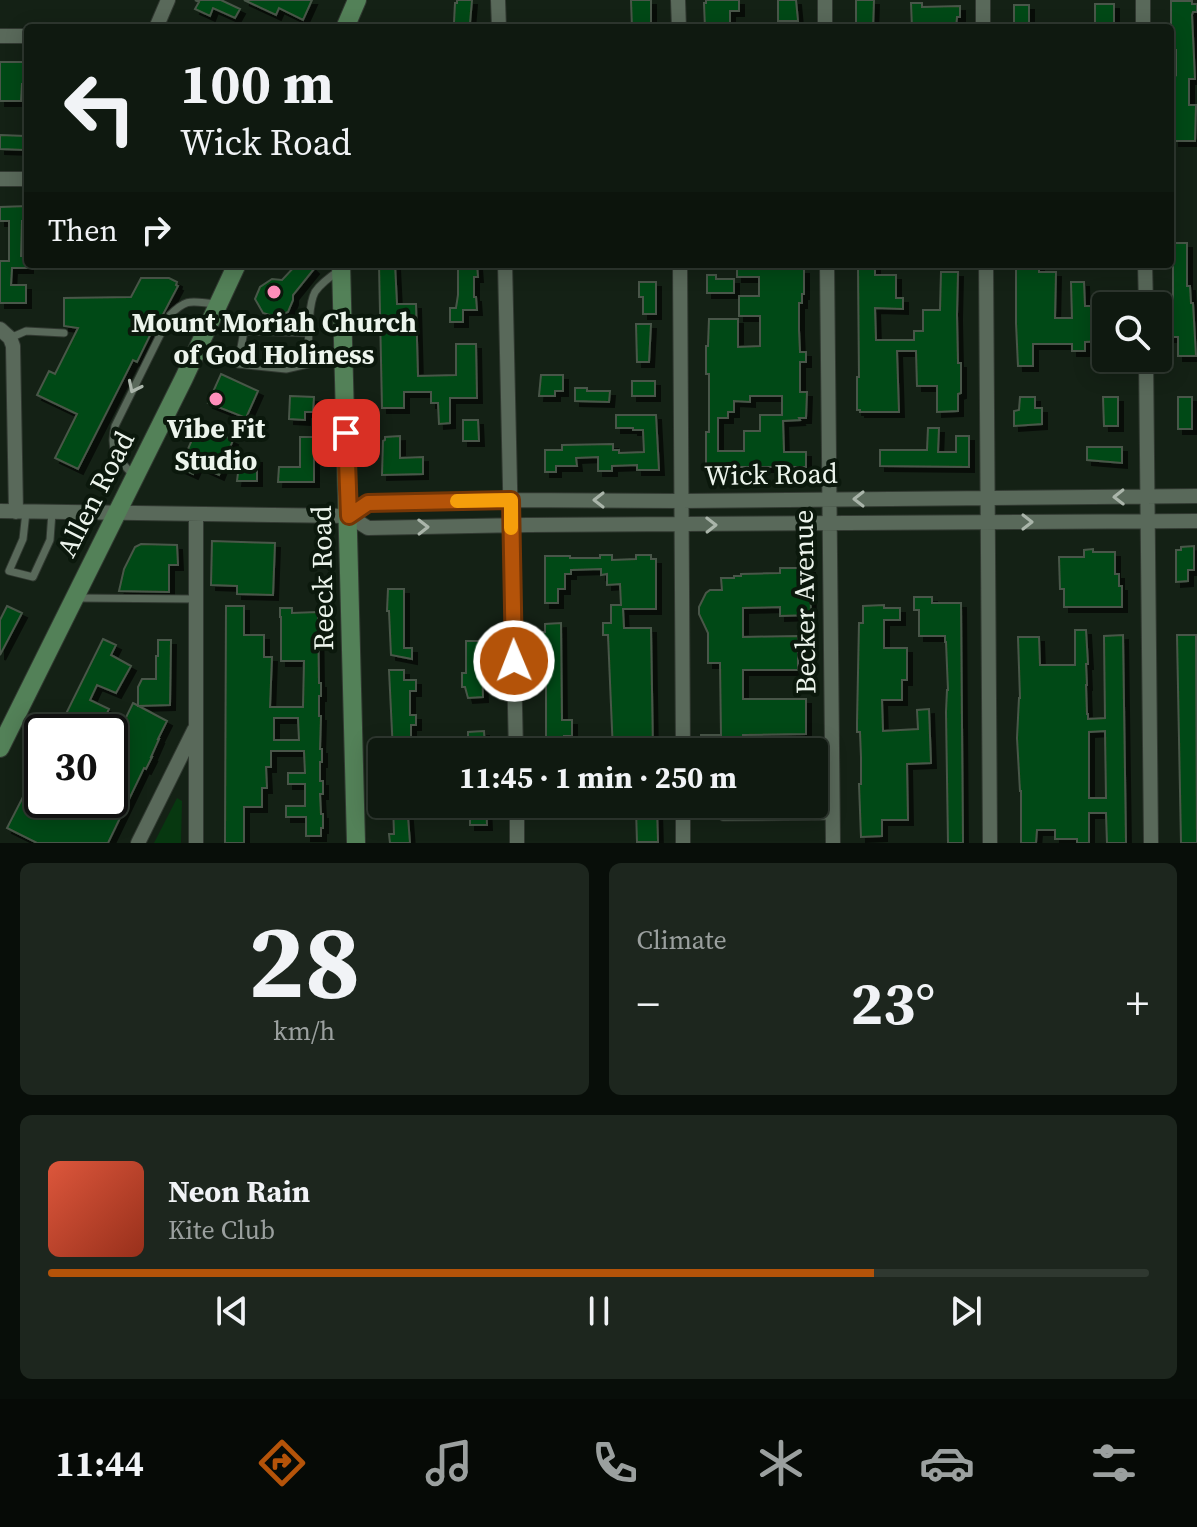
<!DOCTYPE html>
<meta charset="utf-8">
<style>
body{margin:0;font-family:"Source Serif 4",serif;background:#1d261e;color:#f1f3f6;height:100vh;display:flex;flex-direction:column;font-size:30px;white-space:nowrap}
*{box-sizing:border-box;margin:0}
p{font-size:26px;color:#9ba09f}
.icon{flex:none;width:44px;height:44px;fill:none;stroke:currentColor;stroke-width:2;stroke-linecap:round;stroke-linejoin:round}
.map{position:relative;height:843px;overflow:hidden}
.details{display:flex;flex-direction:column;gap:20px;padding:20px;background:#080e09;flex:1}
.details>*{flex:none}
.guide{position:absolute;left:24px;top:24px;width:1150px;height:244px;border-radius:8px;box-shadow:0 4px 20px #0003,0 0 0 2px #2f3830;background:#0f1910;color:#f1f3f6;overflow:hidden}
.buttons{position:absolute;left:1092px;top:292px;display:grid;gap:16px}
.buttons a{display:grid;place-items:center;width:80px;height:80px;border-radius:8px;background:#0f1910;box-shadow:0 4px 20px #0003,0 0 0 2px #2f3830;font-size:40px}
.speed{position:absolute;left:24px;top:714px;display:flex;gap:16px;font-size:40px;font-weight:700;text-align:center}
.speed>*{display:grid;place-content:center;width:104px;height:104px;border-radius:50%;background:#0f1910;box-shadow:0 4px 20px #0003,0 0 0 2px #2f3830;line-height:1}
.speed .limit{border:4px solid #111;border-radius:12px;background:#fff;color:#111}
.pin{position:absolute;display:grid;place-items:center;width:68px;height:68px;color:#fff;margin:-34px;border-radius:16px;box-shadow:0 4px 12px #0006}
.me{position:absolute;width:88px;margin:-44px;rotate:359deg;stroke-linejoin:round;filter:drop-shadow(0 0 6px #0008)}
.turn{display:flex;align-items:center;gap:28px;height:168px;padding:0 24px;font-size:36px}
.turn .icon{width:104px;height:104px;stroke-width:2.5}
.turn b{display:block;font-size:56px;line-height:68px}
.then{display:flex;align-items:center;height:76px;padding:0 24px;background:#0003;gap:16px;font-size:30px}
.big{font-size:60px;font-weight:700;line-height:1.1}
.details .widget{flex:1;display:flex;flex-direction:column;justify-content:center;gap:12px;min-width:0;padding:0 28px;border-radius:12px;background:#1d261e}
.details .dial{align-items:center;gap:0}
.dial b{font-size:104px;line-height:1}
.song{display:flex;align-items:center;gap:24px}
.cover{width:96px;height:96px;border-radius:12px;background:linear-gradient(135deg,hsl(10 70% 55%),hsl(10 70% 35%))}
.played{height:8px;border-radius:4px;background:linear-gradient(90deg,#b45309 75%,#2f3830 75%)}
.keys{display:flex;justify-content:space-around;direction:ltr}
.heat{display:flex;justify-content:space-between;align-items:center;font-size:44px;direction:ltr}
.details .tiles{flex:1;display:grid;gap:20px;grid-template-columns:1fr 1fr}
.widget:last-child{grid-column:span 2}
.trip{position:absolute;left:368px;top:738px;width:460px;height:80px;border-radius:8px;background:#0f1910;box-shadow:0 4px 20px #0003,0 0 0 2px #2f3830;font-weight:700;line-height:80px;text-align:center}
.dock{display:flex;height:128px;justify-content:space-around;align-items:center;background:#060a06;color:#9ba09f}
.dock .icon{width:56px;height:56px}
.dock .selected{color:#b45309}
.dock b{font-size:36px;color:#f1f3f6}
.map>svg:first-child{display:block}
.green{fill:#073810}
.building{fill:#024912;stroke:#485748;stroke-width:2;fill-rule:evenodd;filter:url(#shadow)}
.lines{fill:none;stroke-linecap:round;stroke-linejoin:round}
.lane-casing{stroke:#313931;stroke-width:9}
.street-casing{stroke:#313931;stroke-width:16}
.secondary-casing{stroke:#313931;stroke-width:20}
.lane{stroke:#59695a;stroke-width:7}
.street{stroke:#59695a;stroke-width:14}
.secondary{stroke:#538158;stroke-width:18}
.oneway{stroke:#aab5aa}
.route-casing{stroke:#753606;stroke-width:20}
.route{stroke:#b45309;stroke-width:14}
.slow{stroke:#f59e0b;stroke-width:14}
.poi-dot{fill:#ff8ebb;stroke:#0b180c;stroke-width:3}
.labels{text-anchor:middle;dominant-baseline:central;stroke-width:8;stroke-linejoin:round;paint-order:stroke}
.poi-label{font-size:28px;font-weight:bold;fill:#ecf4ec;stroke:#0b180c}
.street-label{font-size:28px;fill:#ecf4ec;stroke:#0b180c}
</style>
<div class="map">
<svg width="1197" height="843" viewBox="0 0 1197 843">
<defs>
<filter id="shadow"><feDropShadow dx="5" dy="5" stdDeviation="0" flood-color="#0009"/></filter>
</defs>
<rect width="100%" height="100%" fill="#142115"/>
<path class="green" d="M177,798L182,801L181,843H154Z"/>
<path class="building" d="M195,0H221L240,9L235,18L213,8L210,16L195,9L199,2Z
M244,0H312L303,20L279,8L276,15Z
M457,0H472L470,23H454L455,3H457Z
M631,0H651V28H632Z
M706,0H739V11H730V28H705L704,3H706Z
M778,0H796L798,21H778Z
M856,0H874L873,28H856Z
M1171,1H1192V4H1197V12H1193L1192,15L1195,79H1189V105H1196L1195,141H1174V74L1176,75V50H1171Z
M911,3H922V7L960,6V17H957L956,28H912Z
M1095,4H1114V28H1095Z
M1014,5H1029V28H1014Z
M0,62H28V84H22L21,101H0Z
M0,135L25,136V150L0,149Z
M28,206L27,221H22L21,256H28V268H12L11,285H26V303H0V261H9V221H0V207Z
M1175,243H1187V286H1190L1191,303H1193L1196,356H1178V337H1170V311H1172V303H1173V256H1175Z
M297,264H309L314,269L293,295V300L288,312L276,317L263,313L255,299L260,287L272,279L282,280Z
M379,264H395L397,304H416L418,376L456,375V344H476L477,398H450V423L439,424L438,403H431V392H404V408H382Z
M458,264H477L478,277H474V297H476L477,310H463V322H450V308H456L458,295Z
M1016,264H1039V272H1056L1055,318H1072L1071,282H1084L1085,306H1106V341L1085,342V351H1072V344H1033V366H1018L1016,323Z
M772,265V269H804V294H802V303H799V330L800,352H806V362H800V392H807L806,418H799L800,420L783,421L784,452H806V467H706V432H709V374H706V346H708L709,319H738V347L760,346V316H739V296H759V277H737V266ZM750,396H782V415H760V431H744V451H718V418H728V412H734V401L750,402Z
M858,266H875V275H896V298H903V309L875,308L876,340H914V331H923V310H940L941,272H958L957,315L958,363H961V393L958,394V411L937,412V386H917L916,351H897L899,412H860V410H857V377H859Z
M707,275H716V279H734V293H707Z
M141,278H169L177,282L176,285L178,286L158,324L156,323L137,362L133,360L78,469L55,458L77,414L37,395L49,371L55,374L78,328L64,326V298L131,297Z
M639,282H656V314H643V297H639Z
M636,324H651L649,362H637Z
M221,374L258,391L246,418L208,403Z
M541,375H563V391H555V396H539Z
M632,381H655V396H632Z
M575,388H587V391H610L609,402L575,401Z
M290,396L314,397L313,412H305V420L289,419Z
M1020,397H1035V408H1042V424L1014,426V411L1019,410Z
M1103,397H1118V426H1104Z
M1178,397H1192V429H1178Z
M616,415H656L659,470H637V465L612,466V471H598V457L576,458L577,466H556V472H545V450H562V445L613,444V450H619V453L644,452L643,430H633V428H616Z
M463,420H478L479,441H463Z
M199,423L233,440L219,475L197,465L193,474L180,468Z
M928,428H939L938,452H956V436H969V467L880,466V450H927Z
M400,436V458L423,457V474L382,475L383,441L385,440V437Z
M300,437H314V482H278L279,467H300Z
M1087,447H1122V463L1087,460Z
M247,458H257V481H237L238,473L240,468H246Z
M212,541L275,543L273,595L237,594V586L211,585Z
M141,544L177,545L178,565H169V592L119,591L124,569L135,547Z
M1194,546V570H1188V581L1176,582V550H1181V547Z
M1093,549V552H1115V574H1119V586H1122V607H1064V589H1060L1059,557H1084V550Z
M600,555H612V560L636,559V555H651V559H656V609H623L624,628H651L653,752H613L608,635H603V623H611V605H621L620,584L607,585V574L601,575V569L571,570V574H565V589H558V603H545V556H570V558H600Z
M780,568H810L811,615L780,616V607L743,608V637L798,636V670H743V699H806V734L743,735V752H701V735H721L720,663H708V633L699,614V607L706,593L710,590H722L721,578H734V576H741V574L780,573Z
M388,589H404V648H412V659L391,655L389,611H387Z
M914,597H932V603H961L963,843H948L946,712L947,690H948L946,642H945V636H919V610H914Z
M884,605V608H900V620H884V648H907V680H902V700H882L883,731L918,729L917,710L929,709L931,763L907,764L908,820H882V836L861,837L859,784H861V757L860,732H857V723L859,623H863V606Z
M7,606L22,613L0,655V620Z
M226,606H244V635H264V657H272L270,707H303L304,661H281V617H280V608H292V613L318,612L319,683H321V696H319V716H321L320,749H322V762H320V781H323V794H320L321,814H323V828H321V836H306V817H286V806H305V784H288V773H305L304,751H271V767H266L267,788H262V807H244V843H225ZM274,718H298L299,740H274Z
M561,623L562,720H572V736H564V752H548V739H546V677L545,645H543V632H545V624Z
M1075,630H1086L1088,664H1086L1087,685H1086L1087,714H1088V719L1105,718L1104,636L1123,635L1126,843H1107L1106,813H1089V843H1077V839H1055V830H1037L1036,843H1021V791H1020L1017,738L1019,698H1020L1018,637H1039L1040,665H1075ZM1105,731L1106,798H1089V732Z
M1177,635H1196L1197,843H1181Z
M103,639L116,645L111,655L131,666L116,693L97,685L90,700L109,709L98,732H57Z
M158,640H171L170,705L138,706V687L142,679H156V656H158Z
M466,641H481L483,697L468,698L465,687H462V673H466Z
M389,670H404V680H416V691H410V715H416V725H411V740H406V752H393Z
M133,703L167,721L158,739H159L151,757H152L146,769L144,768L108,843H37L7,828L42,760V800H110L120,779L112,775L123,751L110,745V733L117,736Z
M484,731L485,748H479L480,752H468V732Z
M393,804H407L410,843H390L389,834H394Z
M470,804H486L487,825H470Z
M636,809H657L658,842H637Z"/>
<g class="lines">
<defs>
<path id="lane" d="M216,313L244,331L238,364L286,369L308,364C309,347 307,307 315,292C321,283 331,276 340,270
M244,331L310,333
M10,338L26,331L64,333
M133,475C116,457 109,450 115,426L170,315C188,297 192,302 216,304
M26,512L23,539L9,571L33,577L50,540L52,512
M76,598L196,599
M723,817L833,816"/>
<path id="street" d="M498,0L499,28
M678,0L679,28
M825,0V28
M983,0V28
M1143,0V28
M156,28L168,0
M0,36H28
M0,179H28
M505,264L516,752
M680,264L683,752
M827,264L833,843
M986,264L990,843
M1145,264L1146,306
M0,329L10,338L13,346L16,512
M1146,358L1151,843
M0,511L349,516L368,528L528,525L1197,521
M349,516L368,503L494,500L681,501L1197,496
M517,804V843
M683,804V843
M138,843L194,730
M196,843V514"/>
<path id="secondary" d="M345,28L357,0
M341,264L356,843
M0,748L184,378L237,264"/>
</defs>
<use href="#lane" class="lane-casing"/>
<use href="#street" class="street-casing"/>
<use href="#secondary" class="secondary-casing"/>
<use href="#lane" class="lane"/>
<use href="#street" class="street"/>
<use href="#secondary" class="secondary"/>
</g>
<defs><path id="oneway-chevron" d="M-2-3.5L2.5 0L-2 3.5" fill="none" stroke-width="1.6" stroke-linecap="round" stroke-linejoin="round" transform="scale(2)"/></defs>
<g class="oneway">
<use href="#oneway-chevron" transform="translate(134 387) rotate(116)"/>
<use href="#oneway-chevron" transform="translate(1119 497) rotate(179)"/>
<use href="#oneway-chevron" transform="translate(859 499) rotate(180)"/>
<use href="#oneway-chevron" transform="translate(599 500) rotate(-180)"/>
<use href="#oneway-chevron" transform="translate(1027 522)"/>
<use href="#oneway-chevron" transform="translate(711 525) rotate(-1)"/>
<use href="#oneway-chevron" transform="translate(423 527) rotate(-1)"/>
</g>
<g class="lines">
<defs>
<path id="route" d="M346,433L349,516L368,503L511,500L514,661"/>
</defs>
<use href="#route" class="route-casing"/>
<use href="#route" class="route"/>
<path class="slow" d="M457,501L511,500V528"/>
</g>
<g class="poi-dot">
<circle cx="274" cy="292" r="8"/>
<circle cx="216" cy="399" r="8"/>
</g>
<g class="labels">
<g class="poi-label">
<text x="274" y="322">Mount Moriah Church<tspan x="274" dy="32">of God Holiness</tspan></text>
<text x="216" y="428">Vibe Fit<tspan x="216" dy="32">Studio</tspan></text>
</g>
<g class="street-label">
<text transform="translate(771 474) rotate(-1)">Wick Road</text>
<text transform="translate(95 494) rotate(-63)">Allen Road</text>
<text transform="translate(322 578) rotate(-91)">Reeck Road</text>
<text transform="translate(804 602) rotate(-91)">Becker Avenue</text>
</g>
</g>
</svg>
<div class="buttons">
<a><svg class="icon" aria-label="search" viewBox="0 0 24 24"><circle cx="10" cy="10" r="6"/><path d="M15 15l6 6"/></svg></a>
</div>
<div class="speed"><div class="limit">30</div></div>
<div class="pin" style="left:346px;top:433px;background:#d93025"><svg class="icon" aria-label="arrive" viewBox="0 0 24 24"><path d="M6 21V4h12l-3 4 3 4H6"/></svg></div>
<svg class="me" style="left:514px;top:661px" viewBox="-20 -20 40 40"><circle r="17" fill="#b45309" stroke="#fff" stroke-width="3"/><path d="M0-11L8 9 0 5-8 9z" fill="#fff"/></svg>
<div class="trip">11:45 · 1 min · 250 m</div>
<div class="guide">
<div class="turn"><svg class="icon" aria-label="left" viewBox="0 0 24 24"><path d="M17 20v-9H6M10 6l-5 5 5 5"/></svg><div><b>100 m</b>Wick Road</div></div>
<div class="then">Then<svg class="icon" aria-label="right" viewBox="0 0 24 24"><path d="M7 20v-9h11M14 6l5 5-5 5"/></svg></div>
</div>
</div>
<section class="details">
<div class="tiles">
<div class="widget dial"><b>28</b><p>km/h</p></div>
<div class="widget"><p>Climate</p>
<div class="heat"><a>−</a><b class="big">23°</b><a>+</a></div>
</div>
<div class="widget">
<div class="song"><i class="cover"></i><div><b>Neon Rain</b><p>Kite Club</p></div></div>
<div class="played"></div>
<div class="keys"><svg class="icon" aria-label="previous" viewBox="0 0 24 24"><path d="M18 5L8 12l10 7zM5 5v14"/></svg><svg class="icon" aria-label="pause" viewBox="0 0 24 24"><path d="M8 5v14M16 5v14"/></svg><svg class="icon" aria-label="next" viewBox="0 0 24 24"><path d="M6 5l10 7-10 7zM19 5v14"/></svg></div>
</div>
</div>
</section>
<nav class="dock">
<b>11:44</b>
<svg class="icon selected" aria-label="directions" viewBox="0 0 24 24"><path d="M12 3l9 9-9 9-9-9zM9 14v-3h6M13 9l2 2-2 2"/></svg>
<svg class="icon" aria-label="music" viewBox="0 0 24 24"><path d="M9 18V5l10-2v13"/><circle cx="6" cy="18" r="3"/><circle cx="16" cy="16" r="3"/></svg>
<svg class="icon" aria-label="phone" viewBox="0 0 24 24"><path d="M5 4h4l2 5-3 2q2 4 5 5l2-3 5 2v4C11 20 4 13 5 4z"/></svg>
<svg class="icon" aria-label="climate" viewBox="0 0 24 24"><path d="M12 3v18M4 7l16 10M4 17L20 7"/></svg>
<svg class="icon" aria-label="car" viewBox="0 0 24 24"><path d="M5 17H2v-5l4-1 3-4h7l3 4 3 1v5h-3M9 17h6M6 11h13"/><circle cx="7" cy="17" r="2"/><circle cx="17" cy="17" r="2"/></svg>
<svg class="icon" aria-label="filters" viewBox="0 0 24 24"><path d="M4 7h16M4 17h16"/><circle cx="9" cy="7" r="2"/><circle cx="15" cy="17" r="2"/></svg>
</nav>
